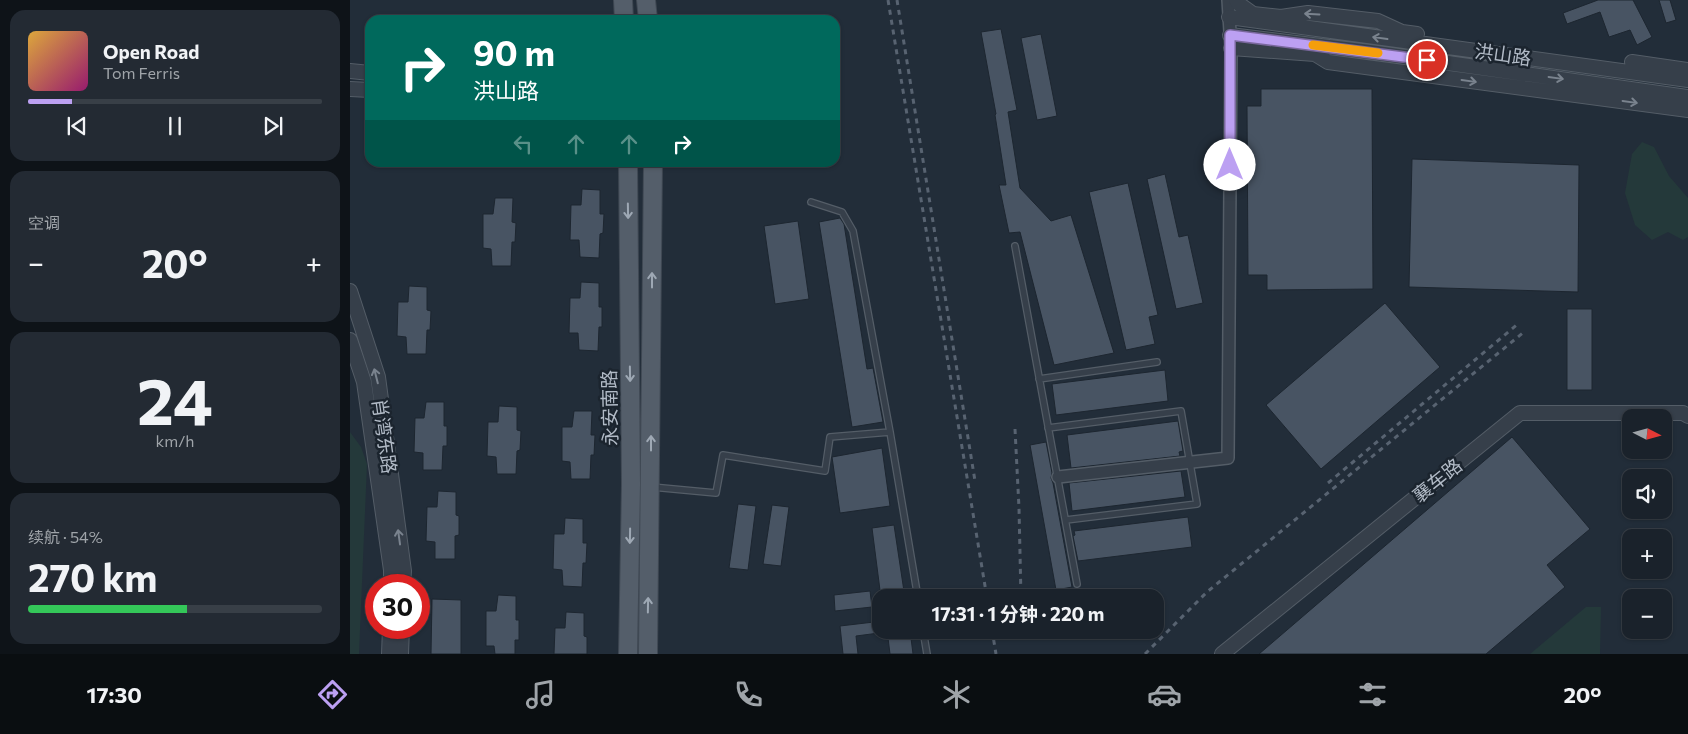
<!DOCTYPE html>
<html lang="zh">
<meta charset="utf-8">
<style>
body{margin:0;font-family:Commissioner,"Noto Sans SC",sans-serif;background:#232a33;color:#f1f3f6;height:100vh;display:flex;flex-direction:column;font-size:19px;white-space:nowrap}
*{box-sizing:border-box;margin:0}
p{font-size:16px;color:#9fa4a9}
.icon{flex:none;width:28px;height:28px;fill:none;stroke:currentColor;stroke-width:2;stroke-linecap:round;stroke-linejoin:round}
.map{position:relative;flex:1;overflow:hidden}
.details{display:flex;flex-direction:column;gap:10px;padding:10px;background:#0e1318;width:350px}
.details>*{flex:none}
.top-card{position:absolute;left:15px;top:15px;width:475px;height:152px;border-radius:15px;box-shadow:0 1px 4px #0004,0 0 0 1px #383f47;background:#00695c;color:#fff;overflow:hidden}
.needle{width:32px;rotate:96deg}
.controls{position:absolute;left:1272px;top:409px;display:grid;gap:10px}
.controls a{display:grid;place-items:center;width:50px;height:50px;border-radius:10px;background:#1a222b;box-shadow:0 1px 4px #0004,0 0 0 1px #383f47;font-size:25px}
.speed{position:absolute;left:15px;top:574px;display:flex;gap:10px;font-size:25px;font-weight:700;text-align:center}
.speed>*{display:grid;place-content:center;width:65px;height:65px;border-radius:50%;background:#1a222b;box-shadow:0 1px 4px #0004,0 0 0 1px #383f47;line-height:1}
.speed .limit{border:8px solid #d22;background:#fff;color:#111}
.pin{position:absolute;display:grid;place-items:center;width:42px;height:42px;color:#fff;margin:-21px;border:2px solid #fff;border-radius:50%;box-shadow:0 1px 5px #0007}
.me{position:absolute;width:55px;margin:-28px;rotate:0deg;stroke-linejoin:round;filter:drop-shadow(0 0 4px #0008)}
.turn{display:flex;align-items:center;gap:18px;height:105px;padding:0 25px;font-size:22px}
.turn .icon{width:65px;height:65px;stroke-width:2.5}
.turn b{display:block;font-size:35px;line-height:42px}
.lanes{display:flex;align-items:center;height:48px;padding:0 25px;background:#0003;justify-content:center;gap:25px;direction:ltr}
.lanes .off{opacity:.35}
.big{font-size:38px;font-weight:700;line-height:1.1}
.details .card{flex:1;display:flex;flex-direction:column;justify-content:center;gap:8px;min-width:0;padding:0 18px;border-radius:15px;background:#232a33}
.details .dial{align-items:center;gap:0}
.dial b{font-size:65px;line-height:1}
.song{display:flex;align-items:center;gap:15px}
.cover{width:60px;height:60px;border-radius:8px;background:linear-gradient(135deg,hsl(40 70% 55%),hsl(320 70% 35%))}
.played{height:5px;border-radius:2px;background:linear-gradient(90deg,#bca0f2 15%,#383f47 15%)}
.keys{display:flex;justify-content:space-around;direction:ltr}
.heat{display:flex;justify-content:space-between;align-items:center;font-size:28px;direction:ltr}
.charge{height:8px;border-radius:4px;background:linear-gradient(90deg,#34c759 54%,#383f47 0)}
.trip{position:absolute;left:522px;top:589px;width:292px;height:50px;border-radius:15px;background:#1a222b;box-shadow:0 1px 4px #0004,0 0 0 1px #383f47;font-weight:700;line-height:50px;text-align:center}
.tabs{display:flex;height:80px;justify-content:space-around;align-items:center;background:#0a0e11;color:#9fa4a9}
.tabs .icon{width:35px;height:35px}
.tabs .on{color:#bca0f2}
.tabs b{font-size:22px;color:#f1f3f6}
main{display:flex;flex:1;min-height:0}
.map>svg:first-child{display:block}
.green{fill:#24393a}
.building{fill:#485463;stroke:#1d2630}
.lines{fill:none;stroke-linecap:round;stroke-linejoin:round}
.service-casing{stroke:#545d67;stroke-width:8}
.minor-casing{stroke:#545d67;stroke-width:14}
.tertiary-casing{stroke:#545d67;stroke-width:16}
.primary-casing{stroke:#3f4853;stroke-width:20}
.service{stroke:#363f4a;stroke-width:5.5}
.minor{stroke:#363f4a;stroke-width:11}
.tertiary{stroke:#363f4a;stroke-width:14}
.primary{stroke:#545e6a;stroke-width:18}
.rail{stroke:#586371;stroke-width:3;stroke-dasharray:5 5;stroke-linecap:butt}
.oneway{stroke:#7a838e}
.oneway2{stroke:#9ea8b4}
.route-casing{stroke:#7a689d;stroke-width:12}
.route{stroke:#bca0f2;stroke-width:9}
.slow{stroke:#f59e0b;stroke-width:9}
.labels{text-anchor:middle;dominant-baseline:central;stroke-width:5;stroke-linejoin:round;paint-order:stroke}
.street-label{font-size:19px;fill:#b1bac6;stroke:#1b242e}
</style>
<main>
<section class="details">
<div class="card">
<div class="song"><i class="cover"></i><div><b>Open Road</b><p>Tom Ferris</p></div></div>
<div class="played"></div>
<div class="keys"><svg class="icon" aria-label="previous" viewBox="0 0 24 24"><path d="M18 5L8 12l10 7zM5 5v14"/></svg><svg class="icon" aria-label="pause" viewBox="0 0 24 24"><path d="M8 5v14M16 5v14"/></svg><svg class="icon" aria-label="next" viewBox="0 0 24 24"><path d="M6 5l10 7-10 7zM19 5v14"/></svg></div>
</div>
<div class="card"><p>空调</p>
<div class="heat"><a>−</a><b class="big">20°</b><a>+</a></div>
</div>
<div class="card dial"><b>24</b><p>km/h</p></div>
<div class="card"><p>续航 · 54%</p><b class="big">270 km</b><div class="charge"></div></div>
</section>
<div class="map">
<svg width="1338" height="654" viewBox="0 0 1338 654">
<rect width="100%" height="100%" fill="#222d39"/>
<path class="green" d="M1292,142L1304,147L1319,176L1338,198V237L1333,240L1318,232L1302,240L1285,225L1275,193L1282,154Z
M0,432L11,447L17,464L9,654H0Z
M1236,607H1251L1250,654H1180Z"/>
<path class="building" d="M1248,0H1283L1302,37L1287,45L1280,30L1259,37L1250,12L1217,24L1213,13Z
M1309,0H1320L1326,20L1316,23Z
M651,29L667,110L658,112L670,188L701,221L721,215L764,353L704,365L670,232L659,233L649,185H656L645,115L646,114L631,32Z
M691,34L707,116L687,120L671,38Z
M911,89H1022L1023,289L917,290V275H898L897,106H911Z
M1062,159L1229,165L1228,292L1059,287Z
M815,174L829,237L838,235L853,303L826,309L797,179Z
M778,183L808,315L799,317L805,344L776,350L739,192Z
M232,189L250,190V214H254L253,233L250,234L249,258L230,257L229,240H220L221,205H231Z
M145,198H163L162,222L166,223L165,242H162L161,266H142L141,249L133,248V214H143Z
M490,218L494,224L517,369L523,368L533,422L502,427L469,222Z
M448,221L459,299L425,304L414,226Z
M231,282L249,283V307H252V327H249L248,351L229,350L228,333H219L220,298H230Z
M59,286L77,287V310L81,311L80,330H77L76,354H57L56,337L47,336L48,302H58Z
M1035,303L1090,367L971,469L916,405Z
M1217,309H1242V390H1217Z
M815,370L818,401L706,415L702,384Z
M76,402H94V426H97V446H93L92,470H73V453L64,452L65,418H74Z
M149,406L167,407V430L171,431L170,450L167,451L166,474H147L146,457L137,456L138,422H148Z
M224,411H242L241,435H245L244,455H241L240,479H221L220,462L212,461V427H222Z
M828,421L833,451L829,452L830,456L721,468L717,435Z
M1162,437L1240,529L1197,565L1215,587L1136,654H909Z
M696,442L702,473L701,478L703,483L722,587L706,590L680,445Z
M532,448L540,506L490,513L482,457Z
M831,471L835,497L722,511L719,483Z
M88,491L106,492V515L109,516V535L105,536V559H85V542L76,541L77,507H87Z
M388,504L406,506L398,570L379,568Z
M422,505L439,507L431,566L413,564Z
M838,517L842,547L728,561L723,536L725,535L724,531Z
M215,518L233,519V543H237L236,563H233L232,587L213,586L212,570L203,569L204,534H214Z
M544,525L555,598H531L522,528Z
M520,591L522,607L485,611L484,595Z
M148,595L166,596V620H169V640H165V654H145L144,646H136V611H146Z
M82,599L111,600V654H81Z
M216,612L234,613V636L237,637V654H204L205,628H215Z
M524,622H528L529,633L506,636L508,654H493L490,626Z
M537,630H560L563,654H540Z"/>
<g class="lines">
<defs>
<path id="service" d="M461,202L492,212L503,231L540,432
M665,246L727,584
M689,379L807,362
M698,428L831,411L847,504L716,520
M302,487L366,493L373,455L475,471L480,437L540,432L568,598
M573,630L577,654"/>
<path id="minor" d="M708,477L878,458L881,48L878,0"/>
<path id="tertiary" d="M886,0L889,4L903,14L931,17L958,13L1028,21L1052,32L1067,34
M879,17L1338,80
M880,35L1020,52L1338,97
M881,48L965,54L978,62L1338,110
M1282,62L1338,70
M0,71L20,73
M0,89L20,90
M0,291L28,377L54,571L53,585
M0,340L14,382L41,570V585
M39,654L40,628
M51,654L52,628
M872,654L1170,413H1333L1338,416"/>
<path id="primary" d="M273,0L274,20
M296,0L298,20
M278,162L281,484L278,654
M298,654L303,162"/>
</defs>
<use href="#service" class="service-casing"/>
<use href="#minor" class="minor-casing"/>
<use href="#tertiary" class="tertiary-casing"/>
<use href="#primary" class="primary-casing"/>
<use href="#service" class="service"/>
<use href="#minor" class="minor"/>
<use href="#tertiary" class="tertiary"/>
<use href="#primary" class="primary"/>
<path class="rail" d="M538,0L637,598
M547,0L625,481
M665,429L669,508L671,598
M978,483L1169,323
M642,630L646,654
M795,654L857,592L1174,332"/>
</g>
<defs><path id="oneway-shaft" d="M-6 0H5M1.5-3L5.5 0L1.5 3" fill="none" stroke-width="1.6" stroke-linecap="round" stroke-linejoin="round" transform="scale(1.25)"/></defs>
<g class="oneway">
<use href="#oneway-shaft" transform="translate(962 14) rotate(-177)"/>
<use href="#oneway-shaft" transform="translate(1030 38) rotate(-172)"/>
<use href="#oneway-shaft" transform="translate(1206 78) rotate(8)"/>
<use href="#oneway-shaft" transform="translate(1119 81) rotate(8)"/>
<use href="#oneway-shaft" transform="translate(1280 102) rotate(8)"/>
<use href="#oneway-shaft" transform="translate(26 376) rotate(-104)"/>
<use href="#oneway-shaft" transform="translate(49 537) rotate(-98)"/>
</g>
<g class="oneway2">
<use href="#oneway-shaft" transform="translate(278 211) rotate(89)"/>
<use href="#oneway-shaft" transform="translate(302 280) rotate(-90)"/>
<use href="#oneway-shaft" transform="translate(280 374) rotate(89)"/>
<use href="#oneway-shaft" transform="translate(301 443) rotate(-90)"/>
<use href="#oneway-shaft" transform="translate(280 536) rotate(91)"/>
<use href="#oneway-shaft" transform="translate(298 605) rotate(-89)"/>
</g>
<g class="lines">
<defs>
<path id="route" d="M880,165V35L1077,60"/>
</defs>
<use href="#route" class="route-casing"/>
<use href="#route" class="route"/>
<path class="slow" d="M963,45L1028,53"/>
</g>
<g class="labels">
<g class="street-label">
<text transform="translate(1153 54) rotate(8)">洪山路</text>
<text transform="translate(259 408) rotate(-91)">永安南路</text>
<text transform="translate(35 436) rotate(82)">肖湾东路</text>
<text transform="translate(1087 480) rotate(-39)">襄车路</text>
</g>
</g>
</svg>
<div class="controls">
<a><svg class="needle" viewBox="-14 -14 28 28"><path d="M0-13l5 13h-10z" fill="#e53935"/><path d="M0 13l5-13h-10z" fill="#9fa4a9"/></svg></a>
<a><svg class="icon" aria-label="sound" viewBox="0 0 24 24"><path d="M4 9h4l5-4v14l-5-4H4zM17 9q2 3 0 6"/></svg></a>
<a>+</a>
<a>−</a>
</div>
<div class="speed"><div class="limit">30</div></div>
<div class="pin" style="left:1077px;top:60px;background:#d93025"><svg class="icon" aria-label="arrive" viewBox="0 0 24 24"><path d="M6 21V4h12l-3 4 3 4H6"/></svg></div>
<svg class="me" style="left:880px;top:165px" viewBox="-20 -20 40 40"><circle r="19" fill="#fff"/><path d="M0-13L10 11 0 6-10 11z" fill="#bca0f2"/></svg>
<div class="trip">17:31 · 1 分钟 · 220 m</div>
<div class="top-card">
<div class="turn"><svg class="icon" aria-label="right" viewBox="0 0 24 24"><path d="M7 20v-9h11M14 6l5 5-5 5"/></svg><div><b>90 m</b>洪山路</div></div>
<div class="lanes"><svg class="icon off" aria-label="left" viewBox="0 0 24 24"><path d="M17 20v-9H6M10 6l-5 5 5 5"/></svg><svg class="icon off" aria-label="ahead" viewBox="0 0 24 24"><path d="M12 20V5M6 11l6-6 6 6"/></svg><svg class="icon off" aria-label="ahead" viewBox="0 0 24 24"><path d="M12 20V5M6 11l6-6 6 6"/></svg><svg class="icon" aria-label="right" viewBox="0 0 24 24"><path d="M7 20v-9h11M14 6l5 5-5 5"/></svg></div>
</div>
</div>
</main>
<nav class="tabs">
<b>17:30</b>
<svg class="icon on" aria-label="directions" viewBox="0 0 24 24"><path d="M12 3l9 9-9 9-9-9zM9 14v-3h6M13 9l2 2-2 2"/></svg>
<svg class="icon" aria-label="music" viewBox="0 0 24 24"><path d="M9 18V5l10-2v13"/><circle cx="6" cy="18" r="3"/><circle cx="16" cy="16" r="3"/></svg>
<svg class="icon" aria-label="phone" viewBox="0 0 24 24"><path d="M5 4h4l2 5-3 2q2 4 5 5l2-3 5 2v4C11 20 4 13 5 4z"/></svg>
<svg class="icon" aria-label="climate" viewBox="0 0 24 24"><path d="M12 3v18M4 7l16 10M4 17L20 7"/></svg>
<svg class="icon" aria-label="car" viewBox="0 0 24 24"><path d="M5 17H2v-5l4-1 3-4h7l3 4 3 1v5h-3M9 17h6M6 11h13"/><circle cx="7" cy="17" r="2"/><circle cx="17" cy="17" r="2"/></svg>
<svg class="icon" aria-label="filters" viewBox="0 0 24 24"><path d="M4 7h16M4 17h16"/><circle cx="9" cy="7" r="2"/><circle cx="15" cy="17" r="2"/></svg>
<b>20°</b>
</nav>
